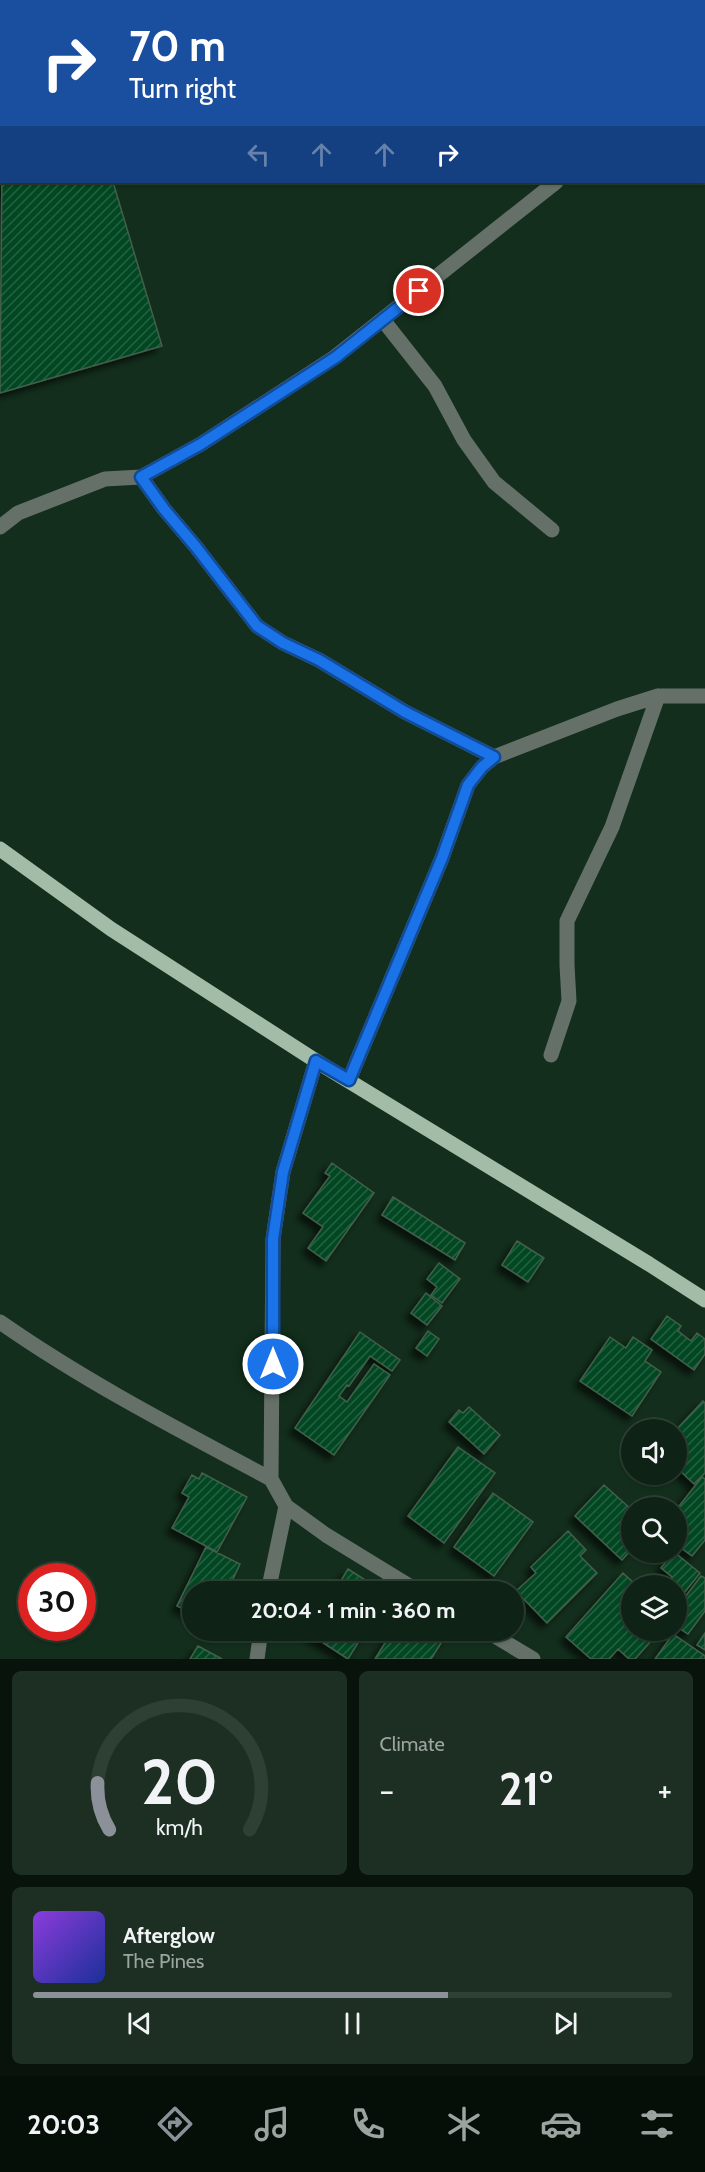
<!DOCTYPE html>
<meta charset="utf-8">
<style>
body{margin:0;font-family:Cabin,sans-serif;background:#1c2f22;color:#f1f3f6;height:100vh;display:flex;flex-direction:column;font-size:22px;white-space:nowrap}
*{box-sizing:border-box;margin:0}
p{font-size:20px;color:#9ba4a0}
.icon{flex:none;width:33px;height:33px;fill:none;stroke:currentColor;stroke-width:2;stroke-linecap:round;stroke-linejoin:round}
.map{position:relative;height:1659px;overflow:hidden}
.details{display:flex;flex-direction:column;gap:12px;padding:12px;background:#08130c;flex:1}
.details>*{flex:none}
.banner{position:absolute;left:0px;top:0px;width:705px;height:183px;box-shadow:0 2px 4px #0004,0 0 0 2px #2e3f34;background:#1a4fa0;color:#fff;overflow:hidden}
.fabs{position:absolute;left:621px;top:1419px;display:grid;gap:12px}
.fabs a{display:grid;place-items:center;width:66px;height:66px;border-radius:50%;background:#0e2215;box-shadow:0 2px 4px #0004,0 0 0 2px #2e3f34;font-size:30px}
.speed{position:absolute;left:18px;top:1563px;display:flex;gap:12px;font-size:30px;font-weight:700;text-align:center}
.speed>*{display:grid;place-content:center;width:78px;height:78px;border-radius:50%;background:#0e2215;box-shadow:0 2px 4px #0004,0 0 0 2px #2e3f34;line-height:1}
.speed .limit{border:9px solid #d22;background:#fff;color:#111}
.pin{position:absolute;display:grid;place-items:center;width:51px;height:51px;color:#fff;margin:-26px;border:3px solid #fff;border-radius:50%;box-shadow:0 2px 6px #0007}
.me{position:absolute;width:66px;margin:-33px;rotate:0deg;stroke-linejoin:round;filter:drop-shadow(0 0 4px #0008)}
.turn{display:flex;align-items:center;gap:21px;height:126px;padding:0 30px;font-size:27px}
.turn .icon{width:78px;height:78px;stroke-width:2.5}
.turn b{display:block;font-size:42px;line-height:51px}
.lanes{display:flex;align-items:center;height:57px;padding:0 30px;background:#0003;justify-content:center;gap:30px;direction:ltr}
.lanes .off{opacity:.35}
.big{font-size:45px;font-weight:700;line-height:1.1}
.details .card{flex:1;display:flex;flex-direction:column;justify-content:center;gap:9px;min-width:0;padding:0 21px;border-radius:9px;background:#1c2f22}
.details .dial{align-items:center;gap:0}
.dial svg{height:156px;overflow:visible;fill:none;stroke:#2e3f34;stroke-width:7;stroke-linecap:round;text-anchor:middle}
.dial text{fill:#f1f3f6;stroke:none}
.song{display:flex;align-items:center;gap:18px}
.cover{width:72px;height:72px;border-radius:9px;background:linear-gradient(135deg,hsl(270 70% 55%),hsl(230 70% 35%))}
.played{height:6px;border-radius:3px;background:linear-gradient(90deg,#8c9099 65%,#2e3f34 65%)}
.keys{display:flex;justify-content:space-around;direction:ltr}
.heat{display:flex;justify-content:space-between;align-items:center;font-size:33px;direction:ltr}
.details .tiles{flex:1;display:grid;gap:12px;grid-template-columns:1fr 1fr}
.card:last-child{grid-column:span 2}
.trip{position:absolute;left:182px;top:1581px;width:342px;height:60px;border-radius:30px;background:#0e2215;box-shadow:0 2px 4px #0004,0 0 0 2px #2e3f34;font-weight:700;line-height:60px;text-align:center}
.tabs{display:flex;height:96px;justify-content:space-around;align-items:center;background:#060e08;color:#9ba4a0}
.tabs .icon{width:42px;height:42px}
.tabs .on{color:#8c9099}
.tabs b{font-size:27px;color:#f1f3f6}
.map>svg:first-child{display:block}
.building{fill:url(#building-hatch);stroke:#435f4b;stroke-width:1.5;filter:url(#shadow)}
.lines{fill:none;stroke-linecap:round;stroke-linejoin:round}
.minor{stroke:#657168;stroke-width:15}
.major{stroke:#a2bca8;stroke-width:15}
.route-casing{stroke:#114b97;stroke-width:15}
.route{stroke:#1a73e8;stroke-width:10}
</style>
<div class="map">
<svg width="705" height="1659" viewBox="0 0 705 1659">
<defs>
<pattern id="building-hatch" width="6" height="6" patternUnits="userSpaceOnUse" patternTransform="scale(1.5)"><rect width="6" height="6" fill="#054723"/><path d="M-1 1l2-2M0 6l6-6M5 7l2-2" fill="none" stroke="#286142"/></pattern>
<filter id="shadow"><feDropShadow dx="-5.5" dy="5.5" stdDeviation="3" flood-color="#0009"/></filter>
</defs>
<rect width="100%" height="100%" fill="#132e1c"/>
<path class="building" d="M2,165V182H113L162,346L0,393Z
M332,1163L374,1193L326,1261L308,1248L323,1227L303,1213L330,1176L325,1173Z
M393,1197L465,1243L455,1260L382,1215Z
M517,1241L544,1258L528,1282L502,1265Z
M439,1263L460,1279L442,1303L431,1295L437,1287L427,1279Z
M426,1293L442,1306L427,1325L411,1313Z
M667,1316L681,1326L678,1331L691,1341L697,1333L705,1339V1354L694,1370L651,1339Z
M428,1331L439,1339L427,1356L416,1348Z
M360,1332L400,1360L392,1371L370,1356L349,1386L347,1385L339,1396L347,1402L374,1364L390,1375L334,1455L295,1428Z
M610,1337L626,1348L633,1337L652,1350L645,1361L661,1372L632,1416L580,1381Z
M703,1401L705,1403V1473L694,1484L676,1467V1430Z
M469,1407L500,1435L484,1454L449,1422L459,1410L463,1413Z
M458,1447L495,1473L444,1543L408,1516Z
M202,1473L247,1497L217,1552L172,1528L189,1497L182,1493L192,1475L199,1479Z
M702,1477L705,1479V1540L692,1556L676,1544V1510Z
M604,1485L632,1510V1549L622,1560L575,1516Z
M493,1493L533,1522L494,1576L454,1547Z
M568,1531L586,1550L580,1556L597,1573L547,1623L516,1591L536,1573L531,1567Z
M206,1547L240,1564L227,1592H192V1613L177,1606Z
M674,1552L700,1573L676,1603V1586H666L672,1577L661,1568Z
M348,1569L384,1592H334Z
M623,1573L637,1586H632V1630H640L651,1641L635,1659H629L618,1649L609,1659H591L566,1637Z
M701,1576L705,1578V1611L688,1634L676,1626V1609Z
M310,1630H366L348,1659L308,1633Z
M393,1630H446L448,1632L431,1659H375Z
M705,1633V1650L697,1645Z
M673,1634L705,1656V1659H655Z
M198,1646L222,1659H190Z"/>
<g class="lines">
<path class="minor" d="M704,55L705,53
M383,320L435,386L464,440L494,482L552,530
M141,477L164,509L196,547L257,626L283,643L319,660L405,712L494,757
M0,527L18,513L105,479L141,477L201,444L335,357L556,182
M551,1055L569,1001L567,965V921L612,827L658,696
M349,1080L442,858L468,785L482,767L494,757L617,709L658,696H705
M0,1322C86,1382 179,1430 271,1479
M286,1506L326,1535L419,1592
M268,1592L286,1506L271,1479L273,1239L283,1172L316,1061
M485,1630L533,1659
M257,1659L261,1630"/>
<path class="major" d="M0,849L111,929L316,1061L649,1264L705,1300"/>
</g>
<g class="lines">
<defs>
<path id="route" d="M273,1364V1239L283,1172L316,1061L349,1080L442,858L468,785L482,767L494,757L405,712L319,660L283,643L257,626L196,547L164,509L141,477L201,444L336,357L419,291"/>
</defs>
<use href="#route" class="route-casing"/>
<use href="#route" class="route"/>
</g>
</svg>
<div class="fabs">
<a><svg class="icon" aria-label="sound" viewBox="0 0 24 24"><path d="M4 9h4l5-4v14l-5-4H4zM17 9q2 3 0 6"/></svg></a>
<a><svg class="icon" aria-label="search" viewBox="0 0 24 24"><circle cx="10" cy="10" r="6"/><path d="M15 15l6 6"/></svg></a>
<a><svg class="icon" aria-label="layers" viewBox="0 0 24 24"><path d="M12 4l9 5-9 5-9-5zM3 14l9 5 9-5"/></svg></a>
</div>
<div class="speed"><div class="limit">30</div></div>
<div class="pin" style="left:419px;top:291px;background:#d93025"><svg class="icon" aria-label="arrive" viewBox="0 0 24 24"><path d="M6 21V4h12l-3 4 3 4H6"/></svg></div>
<svg class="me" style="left:273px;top:1364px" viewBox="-20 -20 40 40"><circle r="17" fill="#1a73e8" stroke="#fff" stroke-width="3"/><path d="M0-11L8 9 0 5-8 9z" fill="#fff"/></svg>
<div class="trip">20:04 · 1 min · 360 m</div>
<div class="banner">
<div class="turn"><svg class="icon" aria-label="right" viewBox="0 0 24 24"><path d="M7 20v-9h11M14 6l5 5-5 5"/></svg><div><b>70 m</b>Turn right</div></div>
<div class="lanes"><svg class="icon off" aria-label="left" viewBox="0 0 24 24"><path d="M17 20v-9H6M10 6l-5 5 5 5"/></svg><svg class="icon off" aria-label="ahead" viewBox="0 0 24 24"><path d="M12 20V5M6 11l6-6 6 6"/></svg><svg class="icon off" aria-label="ahead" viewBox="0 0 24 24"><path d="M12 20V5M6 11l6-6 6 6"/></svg><svg class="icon" aria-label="right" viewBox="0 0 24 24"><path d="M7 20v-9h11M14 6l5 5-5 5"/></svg></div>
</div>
</div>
<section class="details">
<div class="tiles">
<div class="card dial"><svg viewBox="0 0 100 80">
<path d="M14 69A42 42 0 1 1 86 69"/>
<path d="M14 69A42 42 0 0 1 8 45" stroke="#8c9099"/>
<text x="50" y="56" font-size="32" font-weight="700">20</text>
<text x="50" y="72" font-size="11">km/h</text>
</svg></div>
<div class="card"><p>Climate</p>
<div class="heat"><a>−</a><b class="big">21°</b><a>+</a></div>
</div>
<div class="card">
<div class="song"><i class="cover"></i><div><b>Afterglow</b><p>The Pines</p></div></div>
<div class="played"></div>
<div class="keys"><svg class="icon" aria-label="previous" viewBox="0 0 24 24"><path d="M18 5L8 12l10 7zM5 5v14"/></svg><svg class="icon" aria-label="pause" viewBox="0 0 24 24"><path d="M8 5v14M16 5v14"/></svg><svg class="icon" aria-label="next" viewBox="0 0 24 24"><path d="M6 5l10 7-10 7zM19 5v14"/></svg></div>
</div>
</div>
</section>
<nav class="tabs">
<b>20:03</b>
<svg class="icon on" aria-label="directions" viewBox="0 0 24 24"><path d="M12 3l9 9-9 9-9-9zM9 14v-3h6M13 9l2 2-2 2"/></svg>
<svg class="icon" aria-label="music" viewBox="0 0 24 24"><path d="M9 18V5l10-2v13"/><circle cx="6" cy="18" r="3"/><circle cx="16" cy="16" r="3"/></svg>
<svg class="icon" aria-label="phone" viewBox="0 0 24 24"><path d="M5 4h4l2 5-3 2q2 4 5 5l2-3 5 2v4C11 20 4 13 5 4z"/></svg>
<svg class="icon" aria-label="climate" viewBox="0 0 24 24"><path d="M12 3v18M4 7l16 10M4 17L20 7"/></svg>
<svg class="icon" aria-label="car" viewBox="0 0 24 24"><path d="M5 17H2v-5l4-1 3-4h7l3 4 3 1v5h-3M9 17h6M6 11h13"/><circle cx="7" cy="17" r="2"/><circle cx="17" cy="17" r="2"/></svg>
<svg class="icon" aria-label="filters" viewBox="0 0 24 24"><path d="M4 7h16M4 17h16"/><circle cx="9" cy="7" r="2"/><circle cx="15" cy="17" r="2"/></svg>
</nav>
